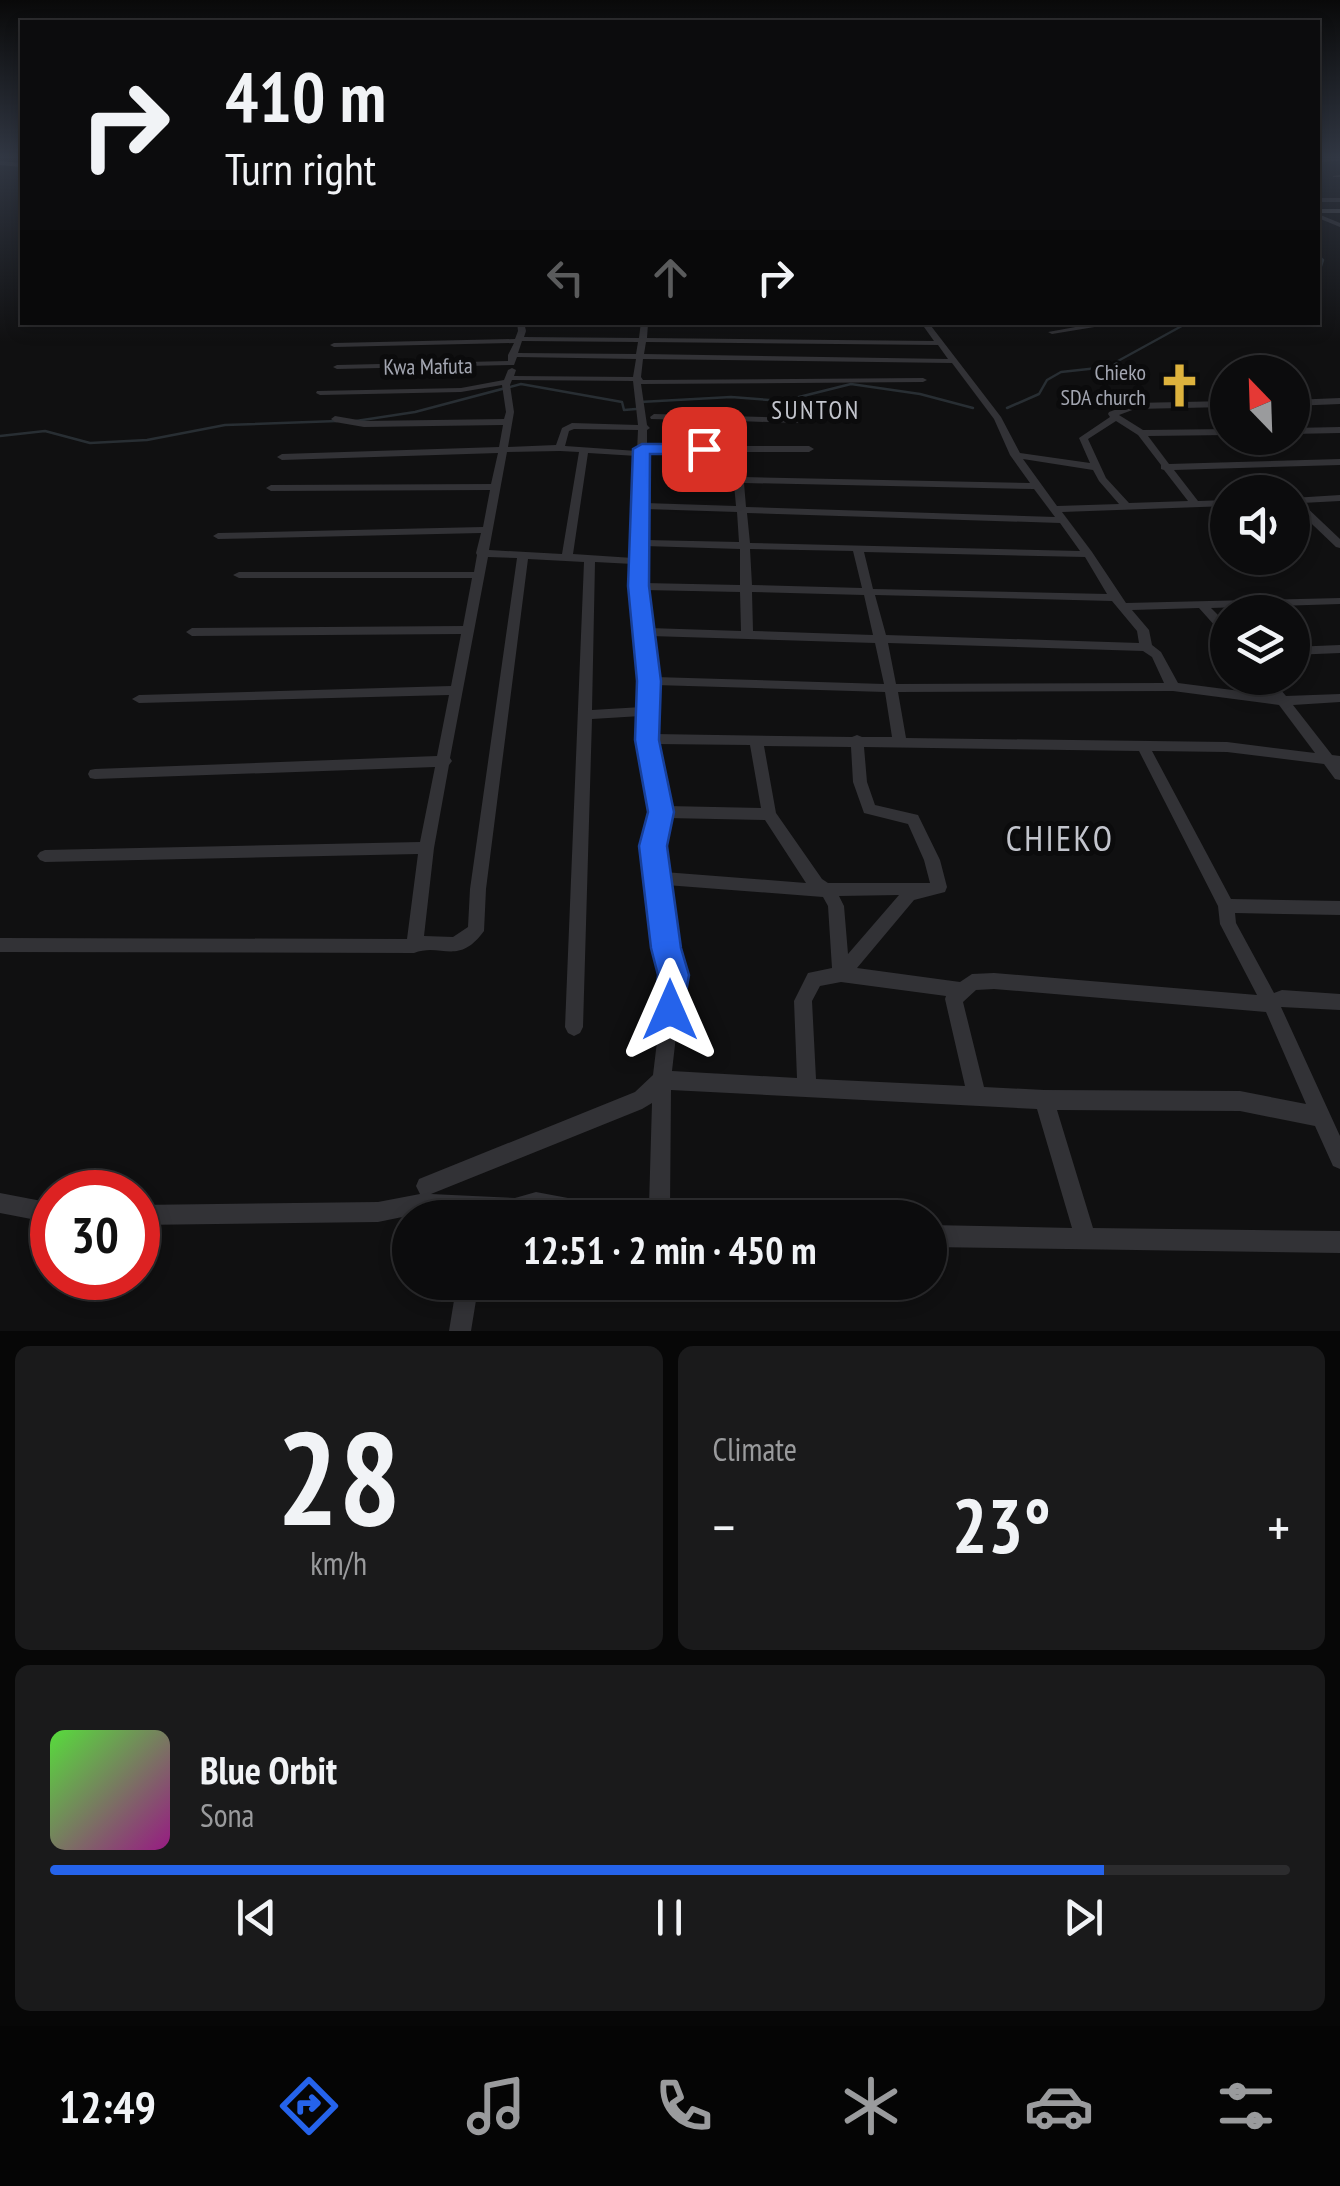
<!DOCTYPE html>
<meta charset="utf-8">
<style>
body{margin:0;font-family:"PT Sans Narrow",sans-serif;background:#1a1a1b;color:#f1f3f6;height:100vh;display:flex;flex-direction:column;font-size:38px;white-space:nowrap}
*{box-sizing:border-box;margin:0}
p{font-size:32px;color:#9a9b9d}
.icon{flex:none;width:55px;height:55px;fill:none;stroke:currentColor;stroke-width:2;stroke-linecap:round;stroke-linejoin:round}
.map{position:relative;height:1331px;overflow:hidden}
.sheet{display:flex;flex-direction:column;gap:15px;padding:15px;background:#070707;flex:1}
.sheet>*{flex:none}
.hud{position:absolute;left:20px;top:20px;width:1300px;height:305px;border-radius:0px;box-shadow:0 5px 15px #0003,0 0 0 2px #2c2c2e;background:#0c0c0d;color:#f1f3f6;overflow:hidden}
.needle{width:65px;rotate:337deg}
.buttons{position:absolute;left:1210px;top:355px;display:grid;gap:20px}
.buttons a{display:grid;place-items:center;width:100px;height:100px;border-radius:50%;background:#0c0c0d;box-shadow:0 5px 15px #0003,0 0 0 2px #2c2c2e;font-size:50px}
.speed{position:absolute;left:30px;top:1170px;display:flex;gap:20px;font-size:50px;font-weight:700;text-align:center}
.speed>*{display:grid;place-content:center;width:130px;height:130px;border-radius:50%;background:#0c0c0d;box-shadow:0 5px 15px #0003,0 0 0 2px #2c2c2e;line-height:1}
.speed .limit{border:15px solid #d22;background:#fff;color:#111}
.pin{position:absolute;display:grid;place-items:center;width:85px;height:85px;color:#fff;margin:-42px;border-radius:20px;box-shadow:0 5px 15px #0006}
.me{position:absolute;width:110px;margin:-55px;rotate:0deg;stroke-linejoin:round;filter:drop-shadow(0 0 8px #0008)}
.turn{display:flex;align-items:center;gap:35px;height:210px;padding:0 40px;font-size:45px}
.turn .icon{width:130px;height:130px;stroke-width:2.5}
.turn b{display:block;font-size:70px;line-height:85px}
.lanes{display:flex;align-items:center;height:95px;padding:0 40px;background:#0003;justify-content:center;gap:50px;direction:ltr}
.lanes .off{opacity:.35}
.big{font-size:75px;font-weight:600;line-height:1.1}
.sheet .card{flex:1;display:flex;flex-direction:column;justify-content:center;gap:15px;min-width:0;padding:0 35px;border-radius:15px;background:#1a1a1b}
.sheet .dial{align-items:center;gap:0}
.dial b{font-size:130px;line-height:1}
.song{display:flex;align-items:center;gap:30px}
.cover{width:120px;height:120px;border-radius:15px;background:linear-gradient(135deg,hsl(110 70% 55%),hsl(310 70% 35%))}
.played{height:10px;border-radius:5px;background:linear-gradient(90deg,#2563eb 85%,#2c2c2e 85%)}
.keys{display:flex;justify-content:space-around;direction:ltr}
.heat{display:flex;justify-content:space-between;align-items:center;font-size:55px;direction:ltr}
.sheet .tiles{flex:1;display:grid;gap:15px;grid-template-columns:1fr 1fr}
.card:last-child{grid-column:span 2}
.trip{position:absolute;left:392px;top:1200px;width:555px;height:100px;border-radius:50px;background:#0c0c0d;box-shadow:0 5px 15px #0003,0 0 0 2px #2c2c2e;font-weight:600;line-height:100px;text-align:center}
.tab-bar{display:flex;height:160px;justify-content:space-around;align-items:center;background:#050505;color:#9a9b9d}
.tab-bar .icon{width:70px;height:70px}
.tab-bar .current{color:#2563eb}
.tab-bar b{font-size:45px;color:#f1f3f6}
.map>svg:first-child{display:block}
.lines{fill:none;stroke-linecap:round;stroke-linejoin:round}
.stream{stroke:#282e33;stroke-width:2.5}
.minor{fill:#323236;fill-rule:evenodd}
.tertiary{fill:#323236;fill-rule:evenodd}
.secondary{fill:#404146;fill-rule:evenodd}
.route{fill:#2563eb;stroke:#184099;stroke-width:2.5}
.labels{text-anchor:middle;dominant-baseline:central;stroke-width:10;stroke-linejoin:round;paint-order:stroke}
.far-street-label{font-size:22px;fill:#a3a6b1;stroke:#0b0b0c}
.far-poi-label{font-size:22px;fill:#a3a6b1;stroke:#0b0b0c;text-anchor:end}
.far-neighbourhood-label{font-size:25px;letter-spacing:2.5px;fill:#c3c5cd;stroke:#0b0b0c}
.near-neighbourhood-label{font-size:35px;letter-spacing:2.5px;fill:#c3c5cd;stroke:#0b0b0c}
</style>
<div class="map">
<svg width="1340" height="1331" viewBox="0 0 1340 1331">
<rect width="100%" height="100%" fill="#101011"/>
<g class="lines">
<path class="stream" d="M1318,256L1323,260L1318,275
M640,402L731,397L783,401L851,384L920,394L973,408
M1007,408L1039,394L1047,380L1061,372L1107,367L1189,322
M356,421L415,412L521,384L622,402L624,410L636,409
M0,436L45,431L90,443L147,440L225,425L337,421"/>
<path class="minor" d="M1340,159V161L1318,162V160Z
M1340,175V177H1333V176Z
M1318,198H1340V202H1318Z
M373,322L349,325L345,323L346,322Z
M517,322H524L526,331L524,337L639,338L641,322H928L1001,417L1020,453L1090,463L1079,438L1110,417L1108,414L1109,412L1134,403L1228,401V407L1135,409L1119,415L1143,430L1228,429V435L1148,436L1169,464L1340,459V465L1174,470L1198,501L1228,500V506L1062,512L1092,552L1126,603L1340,598V604L1211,608L1228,625V637L1224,636L1199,608L1132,610L1149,630L1152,645L1161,652L1178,683L1271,695L1259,678H1271L1286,696L1340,694V702L1293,705L1332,755L1340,756V780L1335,779L1324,764L1227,752L1152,751L1231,899L1340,901V915L1235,913L1236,923L1274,993L1282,990L1340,994V1010L1281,1007L1340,1136V1169L1333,1166L1315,1126L1240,1111L1057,1110L1093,1228L1340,1231V1253L930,1247V1225L1072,1228L1037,1109L671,1090L670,1207L685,1211L688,1218H563L536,1212L518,1218L417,1214L378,1222L138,1225V1205L378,1202L420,1194L416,1186L419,1179L635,1092L653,1075L665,975L658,948L648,878L645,846L654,812L640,739L641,716L592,719L583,1027L580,1033L574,1036L568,1033L565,1027L584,562L528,559L486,889L484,931C458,967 441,942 414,953L0,952V938L407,939L418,854L45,862L40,860L37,856L40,852L45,850L420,842L435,767L95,779L90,778L88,774L90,770L95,769L437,756L449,695L139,703L132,699L139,695L451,686L461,634L192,636L186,632L192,628L463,626L472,578H239L233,575L239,572H474L477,555L476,553L481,533L218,539L213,536L218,533L483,527L490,490L271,491L266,488L271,485L491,484L498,453L282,460L277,457L282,454L499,447L503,425L364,427L335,422L331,419L335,416L364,421L504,419L506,412L502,385L461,392L320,395L316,393L317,391L461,388L504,380L508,370L512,368L516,370L514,376L633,377L636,359L517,357L514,365H511L337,369L333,367L337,365L508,361V355L514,343L334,347L330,345L334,343L515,339L518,331ZM648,324L924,327L934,341L647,338ZM522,341L638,342L636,354L518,353ZM646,342L938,345L948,359L644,354ZM643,359L952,363L994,419L1010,455L1030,483L743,477L741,452H809L814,449L809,446H740L738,421L797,423L800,422V418L654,414L650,417L651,419L729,421L731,446H647V430L650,428L647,425L641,384L923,382L927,380L923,378L643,380L641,377ZM512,380L633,381L638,425L572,423L562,428L556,445L508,447L514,412L510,385ZM1116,421L1138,435L1161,465V469L1164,470L1188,501L1129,503L1106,478L1088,439ZM574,429L638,430L637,451L565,446L569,431ZM560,451L579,452L562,554L489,550L507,452ZM647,452H731L736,506L645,503ZM588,453L637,456L634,541L632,543L634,545L633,558L573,554ZM1023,459L1093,470L1099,481L1119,504L1057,506ZM744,483L1034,489L1055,517L746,507ZM645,509L737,512L739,542L645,540ZM747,513L1060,523L1080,551L750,543ZM644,546L740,549V585L644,583ZM750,549L853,551L862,588L752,585ZM864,552L1085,557L1107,594L873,589ZM488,557L517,558L470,889L468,927L453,937L424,936L434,848L449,765L452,761L450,758ZM595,562L633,564C631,613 644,658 642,707L592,710ZM644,590L740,592L741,631L649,628ZM752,592L864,595L873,635L753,631ZM875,595L1112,601L1137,631L1139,643L886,635ZM650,636L875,643L884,684L655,677ZM888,643L1143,651L1152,657L1164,683L896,684ZM655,685L885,692L892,737H862L857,735L852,737L654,734ZM1173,691L1279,705L1315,753L1227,742L906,738L898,692ZM655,744L750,745L761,808L667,806ZM764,746L851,747L853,782L864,813L908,824L924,860L930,883H828L822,879L776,813ZM864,747L1139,751L1218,906L1220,924L1257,995L994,973L972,974L960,982L857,968L914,900L945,892L947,887L940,860L918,815L875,805L867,782ZM667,818L765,820L806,883L664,872L661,846ZM666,885L823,897L828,906L832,968L808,973L794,1001L797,1078L672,1071L683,975L674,948ZM899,895L848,954L844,906L839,896ZM841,982L946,996L945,999L965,1086L816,1079L812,1001L820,986ZM994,989L1266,1012L1306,1104L1240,1091L1044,1090L984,1087L963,1002L976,990ZM652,1103L649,1206L589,1202L536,1192L515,1198L431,1194L642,1109Z
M1103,322H1125L1052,334L1048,332Z
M1130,322H1139L1140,324L1136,326Z
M1340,398V404L1292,406V400Z
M1340,427V433L1292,434V428Z
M1340,495V501L1302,503L1340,539V548L1336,547L1292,505V498Z
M1340,645V653L1292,655V647Z
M0,1193L52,1203V1223L0,1213Z
M457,1282H479L471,1331H449Z"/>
<path class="tertiary" d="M1318,214L1340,223V227L1318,218Z"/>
<path class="secondary" d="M0,161L22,163V167L0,165Z
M1318,209H1340V213H1318Z"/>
</g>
<linearGradient id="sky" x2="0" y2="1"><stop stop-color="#090909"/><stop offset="0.46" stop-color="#313743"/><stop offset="1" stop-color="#313743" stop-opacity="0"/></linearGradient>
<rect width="1340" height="342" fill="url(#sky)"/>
<path class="route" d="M642,444H704L712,449L704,454H650L649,586L661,681L659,740L674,812L667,846L681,948L689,975L681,1021L670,1025L658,1021L654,1010L658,975L651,948L639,846L648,812L635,740L637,681L628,586L633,449Z"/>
<defs>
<symbol id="church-bare" viewBox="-9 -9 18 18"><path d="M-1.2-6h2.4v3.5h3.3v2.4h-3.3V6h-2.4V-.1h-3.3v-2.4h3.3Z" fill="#ddb23d" stroke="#0b0b0c" stroke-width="2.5" paint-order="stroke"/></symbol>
</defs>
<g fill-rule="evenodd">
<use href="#church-bare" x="1148" y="354" width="63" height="63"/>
</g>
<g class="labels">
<g class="far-street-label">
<text transform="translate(428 366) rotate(-1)">Kwa Mafuta</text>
</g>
<g class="far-poi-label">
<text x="1146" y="372">Chieko<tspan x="1146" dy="25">SDA church</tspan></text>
</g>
<g class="far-neighbourhood-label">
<text x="816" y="410">SUNTON</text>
</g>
<g class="near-neighbourhood-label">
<text x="1060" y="838">CHIEKO</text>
</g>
</g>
</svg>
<div class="buttons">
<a><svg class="needle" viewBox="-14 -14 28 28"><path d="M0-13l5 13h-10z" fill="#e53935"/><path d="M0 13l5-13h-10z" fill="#9a9b9d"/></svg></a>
<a><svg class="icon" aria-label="sound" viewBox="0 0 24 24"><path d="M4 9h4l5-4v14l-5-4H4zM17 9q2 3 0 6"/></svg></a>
<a><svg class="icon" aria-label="layers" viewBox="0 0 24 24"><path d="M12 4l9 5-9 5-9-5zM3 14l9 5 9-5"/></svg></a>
</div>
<div class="speed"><div class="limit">30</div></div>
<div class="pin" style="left:704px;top:449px;background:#d93025"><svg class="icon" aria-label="arrive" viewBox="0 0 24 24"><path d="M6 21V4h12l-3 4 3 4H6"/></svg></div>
<svg class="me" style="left:670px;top:1010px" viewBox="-20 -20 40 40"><path d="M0-17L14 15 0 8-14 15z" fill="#2563eb" stroke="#fff" stroke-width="4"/></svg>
<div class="trip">12:51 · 2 min · 450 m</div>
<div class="hud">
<div class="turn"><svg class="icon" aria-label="right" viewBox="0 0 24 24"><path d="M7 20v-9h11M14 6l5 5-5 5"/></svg><div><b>410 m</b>Turn right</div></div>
<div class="lanes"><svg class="icon off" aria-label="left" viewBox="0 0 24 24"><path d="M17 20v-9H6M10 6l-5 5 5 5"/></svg><svg class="icon off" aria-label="ahead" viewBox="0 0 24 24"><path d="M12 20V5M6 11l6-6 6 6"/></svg><svg class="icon" aria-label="right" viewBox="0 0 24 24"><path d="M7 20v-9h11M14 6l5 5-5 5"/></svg></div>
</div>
</div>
<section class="sheet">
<div class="tiles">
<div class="card dial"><b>28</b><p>km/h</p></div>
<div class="card"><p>Climate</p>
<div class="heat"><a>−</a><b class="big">23°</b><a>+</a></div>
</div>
<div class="card">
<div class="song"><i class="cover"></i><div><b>Blue Orbit</b><p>Sona</p></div></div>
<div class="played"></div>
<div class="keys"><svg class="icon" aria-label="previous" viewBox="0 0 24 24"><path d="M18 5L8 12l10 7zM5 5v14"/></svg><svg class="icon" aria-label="pause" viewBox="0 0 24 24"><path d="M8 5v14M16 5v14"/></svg><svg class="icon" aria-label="next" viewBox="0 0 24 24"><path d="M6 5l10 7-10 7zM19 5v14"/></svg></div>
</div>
</div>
</section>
<nav class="tab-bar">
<b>12:49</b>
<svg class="icon current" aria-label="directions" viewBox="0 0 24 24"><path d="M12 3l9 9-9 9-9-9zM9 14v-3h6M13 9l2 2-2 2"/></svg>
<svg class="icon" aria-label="music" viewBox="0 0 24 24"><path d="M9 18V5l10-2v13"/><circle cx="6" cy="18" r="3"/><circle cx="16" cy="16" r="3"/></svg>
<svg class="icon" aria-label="phone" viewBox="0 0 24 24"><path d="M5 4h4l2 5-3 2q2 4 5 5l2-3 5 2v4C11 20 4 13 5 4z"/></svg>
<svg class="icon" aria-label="climate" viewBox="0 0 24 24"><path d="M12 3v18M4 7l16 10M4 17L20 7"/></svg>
<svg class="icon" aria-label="car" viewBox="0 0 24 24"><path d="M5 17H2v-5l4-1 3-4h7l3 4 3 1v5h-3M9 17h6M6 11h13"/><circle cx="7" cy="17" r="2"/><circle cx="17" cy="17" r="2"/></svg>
<svg class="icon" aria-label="filters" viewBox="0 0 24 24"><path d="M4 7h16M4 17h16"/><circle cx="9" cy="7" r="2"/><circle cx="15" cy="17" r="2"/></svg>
</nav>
